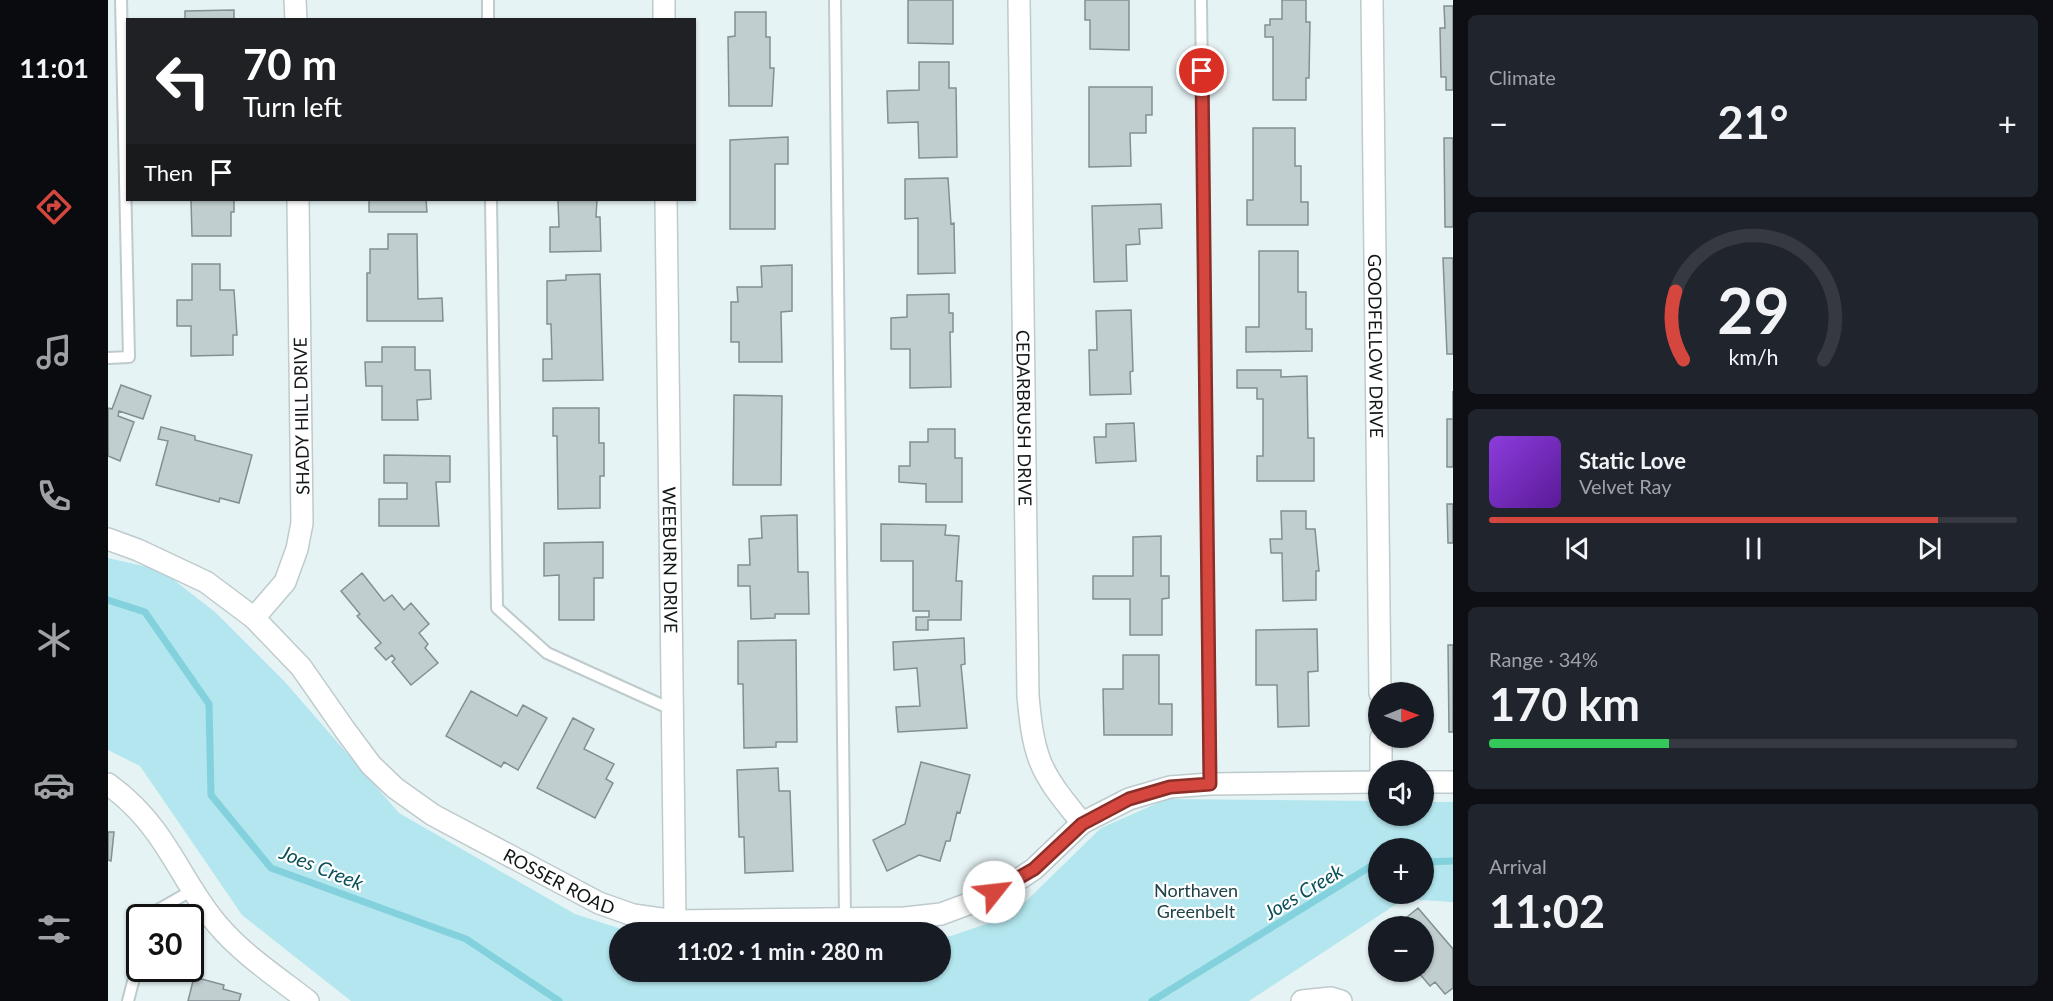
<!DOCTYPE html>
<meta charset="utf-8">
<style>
body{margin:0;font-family:Lato,sans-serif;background:#20242c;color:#f1f3f6;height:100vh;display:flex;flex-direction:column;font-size:22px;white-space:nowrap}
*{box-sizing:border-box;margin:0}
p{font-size:20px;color:#9ea1a6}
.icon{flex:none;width:33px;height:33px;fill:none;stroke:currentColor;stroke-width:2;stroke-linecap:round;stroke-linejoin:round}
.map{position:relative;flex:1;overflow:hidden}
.sheet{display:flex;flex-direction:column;gap:15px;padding:15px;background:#0d0f14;width:600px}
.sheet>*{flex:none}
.hud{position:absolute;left:18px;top:18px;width:570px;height:183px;border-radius:0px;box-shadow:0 2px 4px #0004;background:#202124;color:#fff;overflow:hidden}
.needle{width:39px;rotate:89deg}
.tools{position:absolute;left:1260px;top:682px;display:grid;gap:12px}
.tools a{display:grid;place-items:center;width:66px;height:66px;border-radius:50%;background:#171b24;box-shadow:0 2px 4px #0004;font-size:30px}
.speed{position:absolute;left:18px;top:904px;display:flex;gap:12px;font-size:30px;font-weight:700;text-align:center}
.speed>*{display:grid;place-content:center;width:78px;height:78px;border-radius:50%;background:#171b24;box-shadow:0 2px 4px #0004;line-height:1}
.speed .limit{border:3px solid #111;border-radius:9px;background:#fff;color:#111}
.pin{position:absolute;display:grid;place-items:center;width:51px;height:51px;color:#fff;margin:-26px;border:3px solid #fff;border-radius:50%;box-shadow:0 2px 6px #0007}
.me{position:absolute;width:66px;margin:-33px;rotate:61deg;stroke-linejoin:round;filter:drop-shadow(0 0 4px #0008)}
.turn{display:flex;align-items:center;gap:21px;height:126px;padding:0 18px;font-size:27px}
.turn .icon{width:78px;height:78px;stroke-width:2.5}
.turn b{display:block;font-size:42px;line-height:51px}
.then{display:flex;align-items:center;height:57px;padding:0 18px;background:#0003;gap:12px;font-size:22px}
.big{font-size:45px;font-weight:700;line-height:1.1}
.sheet .widget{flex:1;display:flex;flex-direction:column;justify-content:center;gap:9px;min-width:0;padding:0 21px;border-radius:9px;background:#20242c}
.sheet .dial{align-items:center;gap:0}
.dial svg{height:156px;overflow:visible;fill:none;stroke:#363941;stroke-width:7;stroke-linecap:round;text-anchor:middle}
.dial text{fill:#f1f3f6;stroke:none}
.song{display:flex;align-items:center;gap:18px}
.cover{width:72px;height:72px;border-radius:9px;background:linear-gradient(135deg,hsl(270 70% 55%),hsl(270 70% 35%))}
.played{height:6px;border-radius:3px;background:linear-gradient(90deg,#d5473e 85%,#363941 85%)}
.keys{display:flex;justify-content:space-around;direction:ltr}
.heat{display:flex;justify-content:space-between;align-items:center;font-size:33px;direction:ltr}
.charge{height:9px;border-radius:4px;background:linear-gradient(90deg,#34c759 34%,#363941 0)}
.trip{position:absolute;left:501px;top:922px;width:342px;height:60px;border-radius:30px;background:#171b24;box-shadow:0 2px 4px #0004;font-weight:700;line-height:60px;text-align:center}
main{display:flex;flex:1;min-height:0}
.menu{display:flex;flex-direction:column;width:108px;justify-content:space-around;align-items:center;background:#090b0e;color:#9ea1a6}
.menu .icon{width:42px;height:42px}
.menu .selected{color:#d5473e}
.menu b{font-size:27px;color:#f1f3f6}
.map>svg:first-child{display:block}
.green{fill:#b3e6ee;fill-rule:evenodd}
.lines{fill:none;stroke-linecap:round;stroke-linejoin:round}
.stream{stroke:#83d1dc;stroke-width:7}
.building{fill:#c1ced0;stroke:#838f91;stroke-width:1.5}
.service-casing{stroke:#becacc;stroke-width:14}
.minor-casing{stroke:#becacc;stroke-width:24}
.service{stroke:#fff;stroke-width:10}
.minor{stroke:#fff;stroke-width:21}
.route-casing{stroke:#8a2e28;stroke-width:15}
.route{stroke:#d5473e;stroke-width:10}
.labels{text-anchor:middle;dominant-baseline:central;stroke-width:4.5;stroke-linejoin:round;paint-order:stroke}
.street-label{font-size:18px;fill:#111617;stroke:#fff}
.park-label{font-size:18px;fill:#1d4247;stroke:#fff}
.water-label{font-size:20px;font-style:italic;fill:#0a5159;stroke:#fff}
</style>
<main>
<nav class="menu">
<b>11:01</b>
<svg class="icon selected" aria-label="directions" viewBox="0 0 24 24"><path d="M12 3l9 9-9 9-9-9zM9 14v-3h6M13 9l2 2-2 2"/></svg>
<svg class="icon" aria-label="music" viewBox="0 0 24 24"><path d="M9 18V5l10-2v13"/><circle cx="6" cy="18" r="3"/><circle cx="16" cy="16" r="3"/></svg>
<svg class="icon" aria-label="phone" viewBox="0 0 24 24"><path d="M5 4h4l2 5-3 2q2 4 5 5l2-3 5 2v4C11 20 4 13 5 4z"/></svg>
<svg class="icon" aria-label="climate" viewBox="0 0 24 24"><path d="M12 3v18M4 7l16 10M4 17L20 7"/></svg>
<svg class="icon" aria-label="car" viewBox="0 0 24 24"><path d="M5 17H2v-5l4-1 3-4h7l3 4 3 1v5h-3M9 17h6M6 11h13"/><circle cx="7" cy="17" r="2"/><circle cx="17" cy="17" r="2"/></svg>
<svg class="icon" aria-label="filters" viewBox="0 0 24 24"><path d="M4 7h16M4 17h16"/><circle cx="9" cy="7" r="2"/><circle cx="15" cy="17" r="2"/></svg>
</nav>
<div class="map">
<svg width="1345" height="1001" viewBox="0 0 1345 1001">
<rect width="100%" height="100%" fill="#e6f3f5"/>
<path class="green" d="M0,558L53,570L107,612L177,682L291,813L467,914L526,933H512V972H832L833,937L843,936L904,915L993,828L1059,799L1270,801V816H1316V802H1345V902L1296,899L1141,1001H243L134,915L32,766L0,750ZM1270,849H1316V894H1270Z"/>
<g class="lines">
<path class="stream" d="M0,600L37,612L101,704L103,795L163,868L358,939L451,1001
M1316,862L1345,861
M1044,1001L1265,865H1270"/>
</g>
<path class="building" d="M800,0H845V44L800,43Z
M977,0H1021V50L982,49V20H977Z
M1174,0H1198V22H1202L1201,78H1198V100H1165V37H1157V25H1162V19H1174Z
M1336,6H1345V90H1338V77H1333L1332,28H1337Z
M126,10V20H77V11Z
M627,12H658V37H662V68H666L664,106H621L620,37L627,36Z
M811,62H841V88H848L849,157L811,158L810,122L780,123L779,91L811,90Z
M981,87H1044V115H1038V133H1022L1023,166L981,167Z
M1145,128H1187V166H1193V202H1200V225H1139V200H1145Z
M680,137V164H667V229H622V140Z
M1336,138H1345V227H1337Z
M840,178L843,224L846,223L847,273L810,274V218L797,219V179Z
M80,200H126V212H123V236H84L83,200Z
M261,200H318L319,212H261Z
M450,200H489L488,217H492L493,251L442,252V227H451Z
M1053,204L1054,228L1031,229L1032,244L1018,245L1019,281L986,282L984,206Z
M280,234H309L310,299L334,298L335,321H259V273H262V249H280Z
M1151,251H1190V292H1198V329H1204V351L1138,352V327H1151Z
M1335,258H1345V354H1339Z
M84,264H112V290H126L129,335H125V355L83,356V326H69V300H84Z
M684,265V311L673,312L674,362H631V342H623V302H630L629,287H654L653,266Z
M492,274L495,380L435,381V359H444L443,324H439V281L458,280V275Z
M841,294V313H845V332H842L843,387L802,388V349H783V318L799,317V295Z
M1023,310L1025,371L1022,372L1023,394L982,395L981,350H989L988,311Z
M274,347H307V370H322L323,399L309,400L310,420H274V386H258L257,362H274Z
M1129,370H1173V377L1199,376L1200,438H1206V481H1149V456H1155V399H1149V388H1129Z
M13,385L43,396L35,419L11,411L10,416L26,422L12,461L0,456V408L4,409Z
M1345,391V467H1339V419H1345Z
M626,395L674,396L673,485H625Z
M445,408H491V443H496V476H492V508L450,509L449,436H445Z
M1026,423L1028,461L988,463L986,437H998V424Z
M53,427L87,436V440L144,455L131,503L112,498L111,502L48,485L60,441L50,439Z
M820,429H847V458H854V502H818V484L791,482V466H802V442H820Z
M276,455L342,456V482H328L331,526H271V499H299V483H276Z
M1339,504H1345V543H1340Z
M1173,511H1198V529H1207L1211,571H1208V600L1175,601L1174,553H1163L1162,539H1174Z
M689,515L690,572H700L701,614H667V618L643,619L642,586H630V565H642L641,539L654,538L653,516Z
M773,524L838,525L837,535L851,536L848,581H854L853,620H820V630H808V617H821V611H805V561H773Z
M1053,536V576H1061V598L1054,599V635H1022V599H985V576H1025V537Z
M495,542V578H486V620H451V575L436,576V543Z
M254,573L276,601L284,595L296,610L303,603L321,624L311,633L320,644L317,648L330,663L303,685L284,662L287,659L284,655L278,660L267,648L273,643L249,616L252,614L233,591Z
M1209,629L1210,671L1200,672L1201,726L1170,727L1169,685H1148V630Z
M856,638L857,664L853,665L859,728L790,732L788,707L812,706L809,668L786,670L785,642Z
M688,640L689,742H668V747L636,748L635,684H630V641Z
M1340,645H1345V732H1341Z
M1015,655H1051V704H1064V735H996L995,689H1015Z
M363,691L409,716L415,705L439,718L410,770L396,762L393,767L338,736Z
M465,718L486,729L476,749L506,764L498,779L505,783L487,818L429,788Z
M813,762L862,775L852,813L849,812L842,841H838L832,861L811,855L779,871L765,840L797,824Z
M670,768L671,791H682L685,871L637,873L636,837H631L629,770Z
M0,832H6L3,861L0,860Z
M1310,908L1345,949V988L1337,994L1327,982L1322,986L1310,972H1316V927H1287Z
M86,977L116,985L115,989L133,994L131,1001H80Z"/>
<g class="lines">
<defs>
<path id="service" d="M380,0V20
M727,0L737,918
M1093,0L1102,784
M383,200L389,608L439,653L565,710
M0,358L21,357L13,0
M41,918V915L83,891
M20,1001L32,955"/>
<g id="minor">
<path d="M187,0L188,20"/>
<path d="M556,0V20"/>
<path id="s1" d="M911,0L920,696C922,717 924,740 932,761C941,784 959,804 974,823"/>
<path id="s2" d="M1264,0L1272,693"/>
<path id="s3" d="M558,200L567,921"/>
<path id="s4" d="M0,539L30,550L98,582L146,618L193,667L237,730L263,765L287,788L325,815L491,903L525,915L567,921L797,918L833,914L868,901L905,883L926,869L974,823L1021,799L1062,787L1102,784L1270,782"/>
<path d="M146,618L177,582L189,549L194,523L190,200"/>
<path d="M1273,738V771"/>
<path d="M1316,782H1345"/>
<path d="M0,784C18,797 35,814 48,832C70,862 85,896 109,924C134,954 169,977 200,1001"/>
<path d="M1194,1001L1223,998L1233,1001"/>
</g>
</defs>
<use href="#service" class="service-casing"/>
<use href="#minor" class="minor-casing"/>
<use href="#service" class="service"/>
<use href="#minor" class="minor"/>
</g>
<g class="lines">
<defs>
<path id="route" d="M886,892L926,869L974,824L1021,799L1062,787L1102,784L1094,71"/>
</defs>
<use href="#route" class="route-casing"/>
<use href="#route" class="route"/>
</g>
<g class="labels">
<g class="street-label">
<text stroke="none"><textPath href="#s2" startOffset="346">GOODFELLOW DRIVE</textPath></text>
<text transform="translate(193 416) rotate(-91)">SHADY HILL DRIVE</text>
<text stroke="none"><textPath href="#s1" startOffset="418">CEDARBRUSH DRIVE</textPath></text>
<text stroke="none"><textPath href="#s3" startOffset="360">WEEBURN DRIVE</textPath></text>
<text stroke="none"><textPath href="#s4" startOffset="578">ROSSER ROAD</textPath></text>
</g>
<g class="park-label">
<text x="1088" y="890">Northaven<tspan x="1088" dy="21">Greenbelt</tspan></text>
</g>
<g class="water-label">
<text transform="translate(214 867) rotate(22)">Joes Creek</text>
<text transform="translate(1195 891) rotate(-31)">Joes Creek</text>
</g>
</g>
</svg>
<div class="tools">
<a><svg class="needle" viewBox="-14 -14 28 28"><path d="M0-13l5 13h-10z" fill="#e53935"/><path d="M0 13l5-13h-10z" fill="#9ea1a6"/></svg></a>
<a><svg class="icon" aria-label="sound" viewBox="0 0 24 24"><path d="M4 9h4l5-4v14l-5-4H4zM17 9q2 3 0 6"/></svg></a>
<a>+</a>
<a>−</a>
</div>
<div class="speed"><div class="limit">30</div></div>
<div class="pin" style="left:1094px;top:71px;background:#d93025"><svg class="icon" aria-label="arrive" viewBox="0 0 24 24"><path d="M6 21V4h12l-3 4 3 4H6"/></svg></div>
<svg class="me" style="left:886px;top:892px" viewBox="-20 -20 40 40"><circle r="19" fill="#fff"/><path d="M0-13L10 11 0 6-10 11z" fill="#d5473e"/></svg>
<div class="trip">11:02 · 1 min · 280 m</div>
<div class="hud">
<div class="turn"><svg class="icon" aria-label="left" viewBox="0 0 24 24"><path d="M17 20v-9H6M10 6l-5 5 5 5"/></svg><div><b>70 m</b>Turn left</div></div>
<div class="then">Then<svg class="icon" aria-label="arrive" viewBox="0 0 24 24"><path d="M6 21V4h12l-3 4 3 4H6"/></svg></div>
</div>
</div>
<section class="sheet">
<div class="widget"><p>Climate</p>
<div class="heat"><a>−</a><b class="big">21°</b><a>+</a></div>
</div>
<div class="widget dial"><svg viewBox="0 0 100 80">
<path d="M14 69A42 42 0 1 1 86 69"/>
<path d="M14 69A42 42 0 0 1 10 34" stroke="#d5473e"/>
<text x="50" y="56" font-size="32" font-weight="700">29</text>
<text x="50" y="72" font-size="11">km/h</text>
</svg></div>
<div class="widget">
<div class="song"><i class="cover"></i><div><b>Static Love</b><p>Velvet Ray</p></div></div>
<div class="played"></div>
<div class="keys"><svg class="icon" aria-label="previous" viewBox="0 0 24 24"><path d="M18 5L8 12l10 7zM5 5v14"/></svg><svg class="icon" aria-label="pause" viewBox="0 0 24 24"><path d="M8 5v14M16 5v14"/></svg><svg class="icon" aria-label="next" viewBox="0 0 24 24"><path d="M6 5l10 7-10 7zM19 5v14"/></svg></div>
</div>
<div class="widget"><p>Range · 34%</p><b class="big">170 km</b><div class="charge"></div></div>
<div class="widget"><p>Arrival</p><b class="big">11:02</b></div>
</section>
</main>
